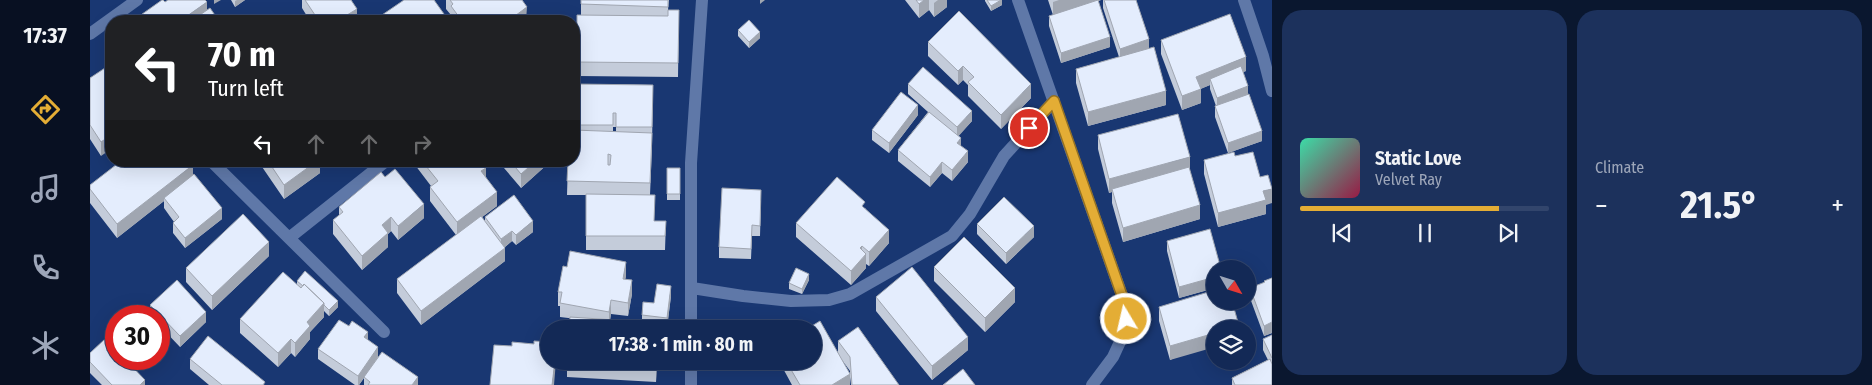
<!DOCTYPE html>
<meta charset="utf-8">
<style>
body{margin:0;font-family:"Fira Sans Condensed",sans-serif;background:#1c315c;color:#f1f3f6;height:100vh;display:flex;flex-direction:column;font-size:19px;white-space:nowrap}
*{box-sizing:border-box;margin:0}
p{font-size:16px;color:#9da6b9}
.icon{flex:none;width:28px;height:28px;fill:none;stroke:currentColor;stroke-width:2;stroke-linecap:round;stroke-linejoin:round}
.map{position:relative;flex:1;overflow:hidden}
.details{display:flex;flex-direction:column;gap:10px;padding:10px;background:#0a172f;width:600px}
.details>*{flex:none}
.guide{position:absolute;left:15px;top:15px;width:475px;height:152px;border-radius:20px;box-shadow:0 5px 20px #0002,0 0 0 1px #32456c;background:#202124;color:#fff;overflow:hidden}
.needle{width:32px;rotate:129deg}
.controls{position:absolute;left:1116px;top:260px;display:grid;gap:10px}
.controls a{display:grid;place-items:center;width:50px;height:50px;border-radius:50%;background:#132956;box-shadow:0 5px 20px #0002,0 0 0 1px #32456c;font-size:25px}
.speed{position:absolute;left:15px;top:305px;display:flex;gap:10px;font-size:25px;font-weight:700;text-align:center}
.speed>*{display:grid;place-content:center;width:65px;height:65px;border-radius:50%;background:#132956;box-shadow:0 5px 20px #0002,0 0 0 1px #32456c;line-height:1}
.speed .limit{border:8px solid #d22;background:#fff;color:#111}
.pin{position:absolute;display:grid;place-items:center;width:42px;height:42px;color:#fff;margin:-21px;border:2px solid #fff;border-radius:50%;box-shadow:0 1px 5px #0007}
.me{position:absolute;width:55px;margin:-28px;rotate:351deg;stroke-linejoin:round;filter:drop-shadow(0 0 4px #0008)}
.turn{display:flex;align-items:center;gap:18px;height:105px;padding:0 20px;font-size:22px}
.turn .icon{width:65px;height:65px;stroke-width:2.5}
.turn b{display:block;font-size:35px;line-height:42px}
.lanes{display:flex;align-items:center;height:48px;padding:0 20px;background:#0003;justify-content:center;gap:25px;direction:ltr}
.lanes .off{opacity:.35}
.big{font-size:38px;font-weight:700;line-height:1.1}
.details .tile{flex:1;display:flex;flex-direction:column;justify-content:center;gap:8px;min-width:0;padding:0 18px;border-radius:20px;background:#1c315c}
.song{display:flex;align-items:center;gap:15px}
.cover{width:60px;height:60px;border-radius:8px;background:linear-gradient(135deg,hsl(160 70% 55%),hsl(340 70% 35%))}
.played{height:5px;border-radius:2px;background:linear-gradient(90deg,#e4ad35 80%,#32456c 80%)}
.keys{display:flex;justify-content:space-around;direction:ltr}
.heat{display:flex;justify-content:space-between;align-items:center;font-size:28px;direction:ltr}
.details .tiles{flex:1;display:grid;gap:10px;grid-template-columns:repeat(2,1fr)}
.trip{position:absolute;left:450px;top:320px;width:282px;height:50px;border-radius:25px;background:#132956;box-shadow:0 5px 20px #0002,0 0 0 1px #32456c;font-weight:700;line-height:50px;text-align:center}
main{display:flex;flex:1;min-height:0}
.menu{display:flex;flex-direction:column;width:90px;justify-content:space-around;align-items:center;background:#081022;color:#9da6b9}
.menu .icon{width:35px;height:35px}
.menu .current{color:#e4ad35}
.menu b{font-size:22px;color:#f1f3f6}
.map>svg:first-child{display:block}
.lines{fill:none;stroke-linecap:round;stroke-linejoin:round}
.minor{stroke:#5f78a8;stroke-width:12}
.wall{fill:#c4ccda;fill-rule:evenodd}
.shaded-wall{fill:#a0a6b1}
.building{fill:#e4edfd;stroke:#a0a6b1;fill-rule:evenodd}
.route-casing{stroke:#947022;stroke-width:12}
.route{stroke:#e4ad35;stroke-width:9}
</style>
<main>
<nav class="menu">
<b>17:37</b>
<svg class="icon current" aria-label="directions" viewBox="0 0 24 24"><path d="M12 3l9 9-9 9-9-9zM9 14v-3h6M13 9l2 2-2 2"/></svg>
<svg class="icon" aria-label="music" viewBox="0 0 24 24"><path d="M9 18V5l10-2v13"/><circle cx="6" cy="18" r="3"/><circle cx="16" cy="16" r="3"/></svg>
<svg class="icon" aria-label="phone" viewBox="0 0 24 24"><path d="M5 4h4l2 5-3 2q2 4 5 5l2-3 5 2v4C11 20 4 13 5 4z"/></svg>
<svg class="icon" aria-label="climate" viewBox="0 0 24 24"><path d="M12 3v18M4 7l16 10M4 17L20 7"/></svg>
</nav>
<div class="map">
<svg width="1182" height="385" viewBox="0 0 1182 385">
<rect width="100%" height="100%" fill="#193772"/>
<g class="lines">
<path class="minor" d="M928,0L1036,307L1035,331L1023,357L1002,385
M1154,0L1173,56L1182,91
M0,34L47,0
M121,161L294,332
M199,238L296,161
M602,288L653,296L701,301L739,300L760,294L862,236L880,214L914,156L964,101
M601,329V163L612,0
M601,361V385"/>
</g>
<path class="wall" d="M141,0H155L145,7Z
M212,0H261L267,21H220L212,8Z
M356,0H432L437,21H362L361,19V15L356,9Z
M491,0H579L578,10H589L588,77L487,76V15H491Z
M815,0H857V7L844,17L839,10L829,18Z
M895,0H912V5L901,11L895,1Z
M958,0H1011L1008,1L1020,47L971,63L959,26V16L963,15Z
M1013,0H1046L1059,48L1076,105L998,126L986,83V69L1029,57L1013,8Z
M292,15L354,21H292Z
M648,30L670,38L659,48L648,36Z
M1071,40L1156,71L1153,72L1158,95L1172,141L1138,153L1125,117V106H1126L1120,89V85L1110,89L1111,103L1092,110L1071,54Z
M838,42L941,98L911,129L878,96V85L873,80L868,85L838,56Z
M18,72L11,156L0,139V78Z
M484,84L563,85L562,147L560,195L564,221H576L575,250H496V195H477L478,161H484ZM523,127H526V132H523Z
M818,84L882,121L868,136L871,146L878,162L862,181L852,173L840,187L808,161V150L838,112L818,94Z
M828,115L799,153L782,140V130Z
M1008,135L1100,171L1110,219L1033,242L1022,203V192L1019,193L1008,149Z
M1145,156L1170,177L1176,205V214L1128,227L1114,174V160Z
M168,161H230V173L194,199Z
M322,161H391L396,177L407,206L392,217L395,221V217L443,232L426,245L422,241L415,247V261L331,325L307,293V279L366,235L340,201V187L341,186Z
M408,161H461L431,188Z
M577,168H590V200H577Z
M103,175L132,219L95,248L83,233V223L84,222L74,208V201L27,238L0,203V185Z
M671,200L670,236H662L661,259L629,258V247Z
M249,207L334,218L308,240L301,231L298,234V247L272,270L243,234V220L249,216Z
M775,208L799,243L779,266L776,264V268L761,285L706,237V223Z
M887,224L944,237L916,264L887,234Z
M1077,241L1125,269V288L1089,298L1077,251Z
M179,256L122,310L96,282V268Z
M844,267L925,302L895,332L844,281Z
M536,276L535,279L542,294L538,316L521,314L520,320L552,322V315L564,303L581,296L577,328L569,327V329L470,317V306H468V292Z
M1182,278V333L1174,336L1160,298V288L1174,283V281Z
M719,280L712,294L699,289V283Z
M207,281L248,307L239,316L234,311V317L220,332V339L205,357L201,353L188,367L150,333V319L207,285Z
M786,297L878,350L842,380L786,311Z
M60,305L116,322L90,347L69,325V316H60Z
M1069,307L1149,329L1080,360L1069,321Z
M1182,335V385H1142V378L1178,360L1173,350V339Z
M278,340L288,357L328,385H274V378L269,385H265L228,359V349Z
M748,341L809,385H761L760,377V385H702L689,361H724L748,353ZM752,360L760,371V374Z
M0,353L55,385H12L0,373Z
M100,359L175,385H119L100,369Z
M477,361H567L566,382L477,377Z"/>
<path class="shaded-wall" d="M124,0H131L124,4Z
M147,0H155L145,7V1Z
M670,0H675L670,4Z
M834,0H839V10L829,18V4Z
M848,0H857V7L844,17V3Z
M911,0H912V5L901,11V6Z
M969,0H1011L963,16V2Z
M117,2V13L105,21H90Z
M437,7L436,21H418Z
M267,9V21H247Z
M354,14V21H344Z
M670,32V38L659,48V42Z
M1020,37V47L971,63V53Z
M1059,39V50L1030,59V49Z
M1156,57V71L1122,84L1120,79V85L1106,91V77Z
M873,66V80L868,85V71Z
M941,84V98L911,129V115Z
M1158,86V96L1127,108V98Z
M1111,89V103L1092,110V96Z
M1076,91V105L998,126V112Z
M828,105V115L799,153V143Z
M882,111V121L867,138V127Z
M1172,131V141L1138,153V143Z
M21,135V149L11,156V142Z
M871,138V149L867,143Z
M878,151V162L862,181V170Z
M1100,157V171L1022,189V192L1019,193V179Z
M227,161H230V173L194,199V185Z
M446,161H461L431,188V174Z
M852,162V173L840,187V177Z
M103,165V179L74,198V201L27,238V224Z
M396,168V182L391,171Z
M1182,189V203L1176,205V214L1128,227V213L1173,191Z
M407,192V206L367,236V222Z
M334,204V218L308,240V226Z
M1110,205V219L1033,242V228Z
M132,208V219L95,248V238Z
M301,217V231L298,234V247L272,270V256L292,225Z
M443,221V232L426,245V235Z
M944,226V237L916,264V253Z
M799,230V243L779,266V252Z
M422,231V241L411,250V239Z
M179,242V256L122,310V296Z
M772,246V259L776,254V268L761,285V271L770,248Z
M415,248V261L331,325V311Z
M536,262V276L533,293V279Z
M719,274V280L712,294V289Z
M1125,277V288L1089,298V287Z
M542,280V294L538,316V303Z
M581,286V296L577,328V318Z
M925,288V302L895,332V318Z
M521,300V314L519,326V312Z
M248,301V307L239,316V310Z
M234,303V317L220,332V339L205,357V343L217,322Z
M116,312V322L90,347V336Z
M1182,322V333L1174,336V326Z
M1149,326V329H1140Z
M278,332V342L274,337Z
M1125,333V347L1080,360V346Z
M878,337V350L842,380V366Z
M201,339V353L188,367V353Z
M288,347V357L269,385H268V376Z
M465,361H466L464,385H462Z
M566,361H567L566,382Z
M760,374V385H742Z
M328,377V385H322Z
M55,380V385H50Z"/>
<path class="building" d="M72,0H73L75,2L78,0H115L117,2L90,21H51L48,17Z
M215,0H261L267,9L247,21H229Z
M314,0H344L354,14L344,21H296L292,15Z
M360,0H432L437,7L418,21H372L361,6L363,4Z
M491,0H578V7L491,4Z
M826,0H834L829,4Z
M897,0H911L901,6Z
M1008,0L1020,37L971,53L959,16Z
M1014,0H1046L1059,39L1030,49Z
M120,8L129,21H101Z
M578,10H589L588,63L487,62V15L578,16Z
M869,11L941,84L911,115L878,82L884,77L873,66L868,71L838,42Z
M1140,14L1156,57L1106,77L1111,89L1092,96L1071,40Z
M659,20L670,32L659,42L648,30Z
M1064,47L1076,91L998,112L986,69Z
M1151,66L1158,86L1127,98L1120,79Z
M833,67L882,111L867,127L818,84Z
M15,68L18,72L21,70V135L11,142L0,125V78Z
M484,84L563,85L562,127H526V113H523V125H484Z
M811,92L828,105L799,143L782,130Z
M1159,94L1172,131L1138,143L1125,106Z
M839,112L871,138L867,143L878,151L862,170L852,162L840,177L808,150Z
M1088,114L1100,157L1019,179L1008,135Z
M484,130L562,133L560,183L477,181L478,161H484ZM518,154L521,155L520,165H518Z
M1144,152L1145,156L1163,152L1170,177L1178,175L1182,189L1173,191L1176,200L1128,213L1114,160Z
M31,161H100L103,165L27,224L0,189V185Z
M178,161H227L194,185Z
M332,161H391L396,168L391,171L407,192L367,222L340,187L348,181Z
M420,161H446L431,174Z
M1099,167L1110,205L1033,228L1022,189Z
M577,168H590V194H577Z
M305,169L334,204L308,226L301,217L292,225L298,233L272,256L243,220L253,212L249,207L291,172L295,177Z
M104,174L132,208L95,238L83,223L89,217L74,198Z
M747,177L775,202L772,206L799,230L779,252L772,246L770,248L776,254L761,271L706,223Z
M632,188L671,190L670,226L662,225L661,249L629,247Z
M496,194L565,195L564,221H576L575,236H496Z
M424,195L443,221L426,235L422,231L411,239L395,217Z
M914,197L944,226L916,253L887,224Z
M153,214L179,242L122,296L96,268Z
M391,216L415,248L331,311L307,279Z
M1120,229L1131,269H1125V277L1089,287L1077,241Z
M874,237L925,288L895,318L844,267Z
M480,251L536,262L533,279L542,280L538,303L521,300L519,312L470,303L472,292H468L473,266L477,267Z
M822,267L878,337L842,366L786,297Z
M706,268L719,274L712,289L699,283Z
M215,271L248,301L239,310L234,305V303L214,284L213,286L207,281Z
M193,272L211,288L214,284L234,303L217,322L220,326L205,343L201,339L188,353L150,319Z
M1182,278V322L1174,326L1160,288L1175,282L1174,281Z
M87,280L116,312L90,336L60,305Z
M567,284L581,286L577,318L552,315L553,302L564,303Z
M1125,290V301H1142L1149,326L1140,329H1125V333L1080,346L1069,307Z
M480,317L569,323V329H479Z
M249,320L259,326L262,321L278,332L274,337L288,347L268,376L228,349Z
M730,321L760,374L742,385H710L696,361H724V329H717Z
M711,325L713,329H705Z
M768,327L809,385H762L760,357L748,341Z
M1182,335V358L1173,339Z
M118,336L175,382L173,385H132L100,359Z
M15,339L26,350V359H35L55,380L50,385H22L0,362V353Z
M444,341L459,342V361H465L462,385H400L404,345L422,346V342L444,344Z
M292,352L328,377L322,385H278L280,382L274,377Z
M1180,359L1182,364V385H1145L1142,378Z
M477,361H566V368L477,363Z
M873,369L885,385H853Z"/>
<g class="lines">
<defs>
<path id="route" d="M939,128L964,101L1036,307V319"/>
</defs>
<use href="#route" class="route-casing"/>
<use href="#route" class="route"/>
</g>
</svg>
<div class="controls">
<a><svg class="needle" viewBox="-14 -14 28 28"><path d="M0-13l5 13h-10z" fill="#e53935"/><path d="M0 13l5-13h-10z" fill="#9da6b9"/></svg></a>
<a><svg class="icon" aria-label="layers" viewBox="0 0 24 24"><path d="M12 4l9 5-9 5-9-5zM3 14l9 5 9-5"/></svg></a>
</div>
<div class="speed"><div class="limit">30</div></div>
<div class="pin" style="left:939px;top:128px;background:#d93025"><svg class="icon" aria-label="arrive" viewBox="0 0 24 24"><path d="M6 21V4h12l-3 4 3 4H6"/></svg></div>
<svg class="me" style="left:1036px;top:319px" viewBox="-20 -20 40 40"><circle r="17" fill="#e4ad35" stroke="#fff" stroke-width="3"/><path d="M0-11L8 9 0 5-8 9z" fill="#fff"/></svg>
<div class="trip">17:38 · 1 min · 80 m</div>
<div class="guide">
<div class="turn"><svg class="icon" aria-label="left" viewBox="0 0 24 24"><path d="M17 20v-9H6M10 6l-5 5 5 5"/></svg><div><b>70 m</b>Turn left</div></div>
<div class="lanes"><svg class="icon" aria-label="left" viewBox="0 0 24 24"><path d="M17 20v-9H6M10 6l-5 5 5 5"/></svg><svg class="icon off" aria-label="ahead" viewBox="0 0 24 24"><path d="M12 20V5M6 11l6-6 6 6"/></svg><svg class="icon off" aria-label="ahead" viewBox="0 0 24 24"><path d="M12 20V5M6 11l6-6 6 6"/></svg><svg class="icon off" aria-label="right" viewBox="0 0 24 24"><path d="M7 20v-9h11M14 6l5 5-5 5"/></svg></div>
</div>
</div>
<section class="details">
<div class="tiles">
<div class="tile">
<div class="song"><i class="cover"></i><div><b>Static Love</b><p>Velvet Ray</p></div></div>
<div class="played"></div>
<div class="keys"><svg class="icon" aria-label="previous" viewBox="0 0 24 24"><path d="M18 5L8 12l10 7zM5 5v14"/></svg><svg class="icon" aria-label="pause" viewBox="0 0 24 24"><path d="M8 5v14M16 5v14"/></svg><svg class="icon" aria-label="next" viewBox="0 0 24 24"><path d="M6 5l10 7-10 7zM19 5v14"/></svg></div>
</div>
<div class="tile"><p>Climate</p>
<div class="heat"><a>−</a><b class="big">21.5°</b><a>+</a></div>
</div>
</div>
</section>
</main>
